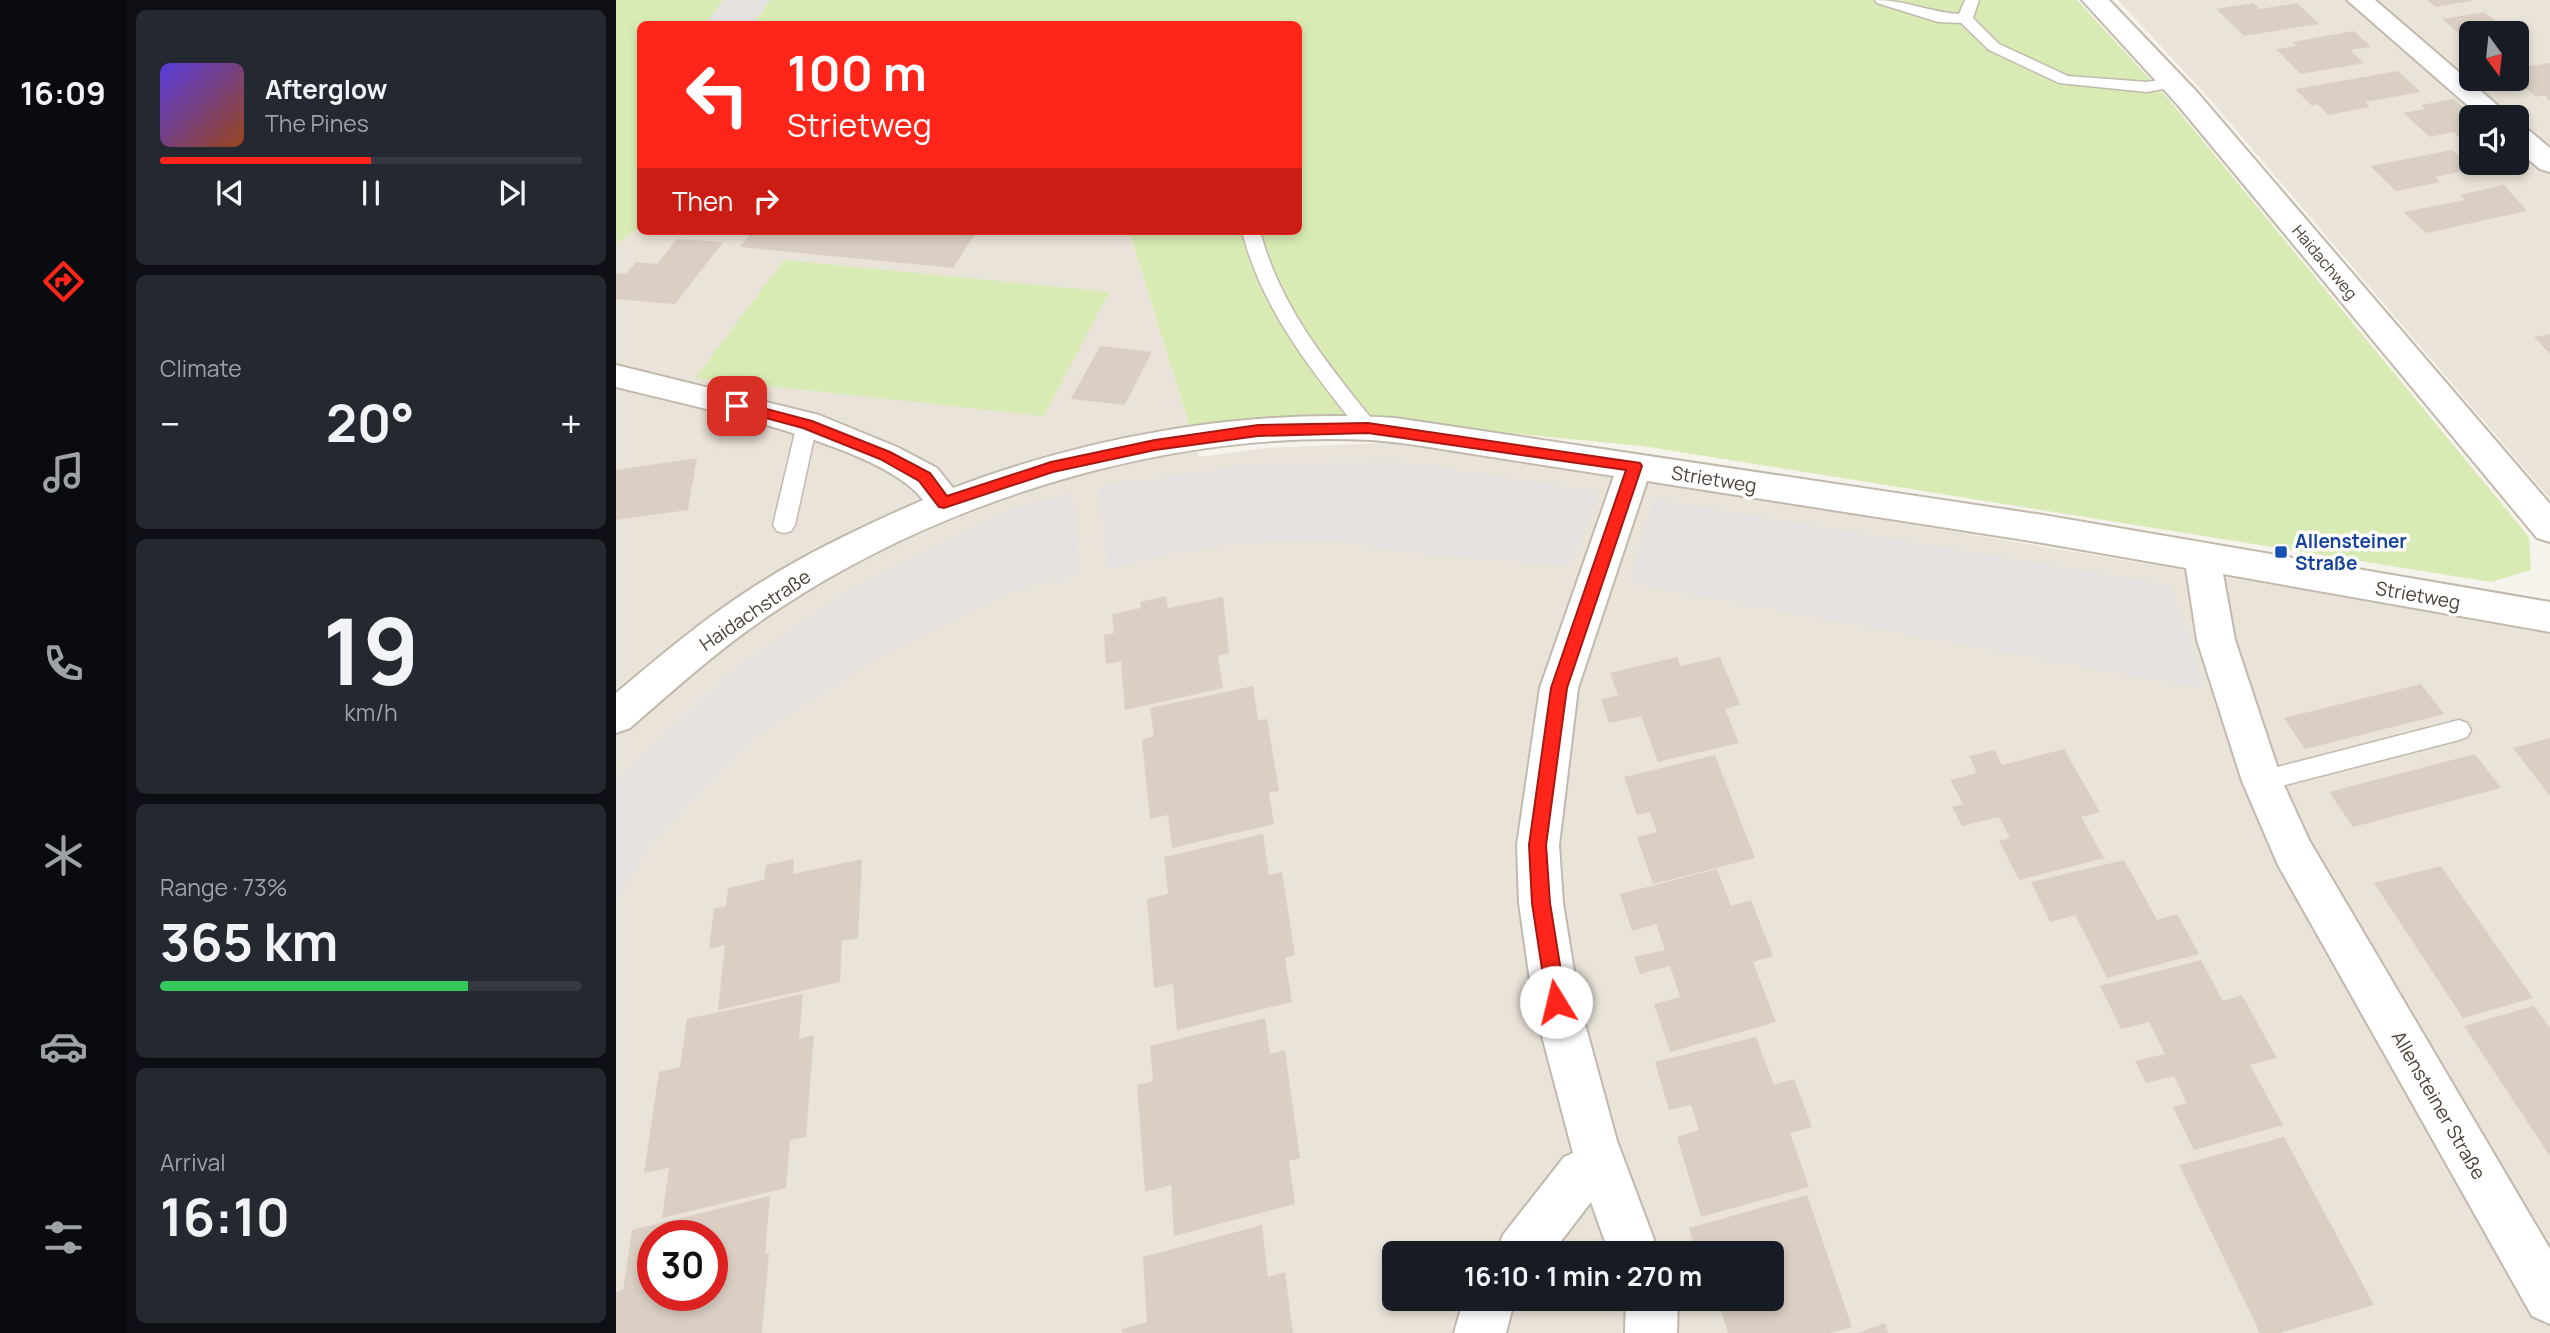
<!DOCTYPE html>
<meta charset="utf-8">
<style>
body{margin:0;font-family:Manrope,sans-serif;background:#242831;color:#f1f3f6;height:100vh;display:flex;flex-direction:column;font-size:26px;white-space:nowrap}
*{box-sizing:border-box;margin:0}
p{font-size:23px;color:#9ea1a6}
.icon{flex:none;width:38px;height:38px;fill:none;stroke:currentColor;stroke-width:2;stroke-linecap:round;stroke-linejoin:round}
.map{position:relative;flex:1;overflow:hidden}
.panel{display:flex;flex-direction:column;gap:10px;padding:10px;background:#0d0f14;width:490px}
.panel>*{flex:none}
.top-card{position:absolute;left:21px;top:21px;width:665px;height:214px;border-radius:10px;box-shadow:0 4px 10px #0003;background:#ff251a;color:#fff;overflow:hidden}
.needle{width:46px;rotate:165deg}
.controls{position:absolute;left:1843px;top:21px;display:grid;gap:14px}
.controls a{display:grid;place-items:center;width:70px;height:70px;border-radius:10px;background:#171b24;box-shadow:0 4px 10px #0003;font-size:35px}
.speed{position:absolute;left:21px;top:1220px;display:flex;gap:14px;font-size:35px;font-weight:700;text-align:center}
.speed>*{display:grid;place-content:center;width:91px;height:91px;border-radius:50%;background:#171b24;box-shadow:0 4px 10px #0003;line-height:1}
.speed .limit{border:10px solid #d22;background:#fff;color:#111}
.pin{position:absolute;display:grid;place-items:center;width:60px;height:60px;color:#fff;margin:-30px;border-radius:14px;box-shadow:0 4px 10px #0006}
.me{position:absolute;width:77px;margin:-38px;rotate:351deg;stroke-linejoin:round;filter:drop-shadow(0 0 5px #0008)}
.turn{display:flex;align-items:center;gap:24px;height:147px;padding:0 35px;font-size:32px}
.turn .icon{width:91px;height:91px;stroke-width:2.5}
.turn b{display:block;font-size:49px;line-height:60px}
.then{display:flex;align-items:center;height:66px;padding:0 35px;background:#0003;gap:14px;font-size:26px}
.big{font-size:52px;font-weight:700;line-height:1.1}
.panel .card{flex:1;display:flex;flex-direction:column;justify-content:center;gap:10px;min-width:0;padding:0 24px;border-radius:10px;background:#242831}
.panel .dial{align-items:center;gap:0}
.dial b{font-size:91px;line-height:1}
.song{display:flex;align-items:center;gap:21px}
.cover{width:84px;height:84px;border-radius:10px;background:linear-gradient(135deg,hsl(250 70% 55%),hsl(20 70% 35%))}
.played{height:7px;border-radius:4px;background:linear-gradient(90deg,#ff251a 50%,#363941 50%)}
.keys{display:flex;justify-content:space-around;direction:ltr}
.heat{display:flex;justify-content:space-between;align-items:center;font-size:38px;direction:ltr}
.charge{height:10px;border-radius:5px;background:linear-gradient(90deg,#34c759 73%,#363941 0)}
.trip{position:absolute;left:766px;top:1241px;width:402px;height:70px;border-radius:10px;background:#171b24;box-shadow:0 4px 10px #0003;font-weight:700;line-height:70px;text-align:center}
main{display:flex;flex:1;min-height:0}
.menu{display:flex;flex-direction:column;width:126px;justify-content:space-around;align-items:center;background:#090b0e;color:#9ea1a6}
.menu .icon{width:49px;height:49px}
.menu .current{color:#ff251a}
.menu b{font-size:32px;color:#f1f3f6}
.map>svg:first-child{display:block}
.residential{fill:#eae3d9;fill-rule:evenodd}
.green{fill:#d8ebb4}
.parking{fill:#e5e2e0}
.building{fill:#dbcfc3;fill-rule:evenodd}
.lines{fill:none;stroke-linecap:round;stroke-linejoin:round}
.service-casing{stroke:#c2b9ad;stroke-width:3}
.minor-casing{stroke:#c2b9ad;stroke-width:4}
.service{fill:#fff;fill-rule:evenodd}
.minor{fill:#fff;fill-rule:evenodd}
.route{fill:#ff251a;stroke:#a61811;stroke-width:2}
.transit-dot{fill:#1a4fb4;stroke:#fff;stroke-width:2.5}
.labels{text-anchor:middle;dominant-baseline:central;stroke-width:7;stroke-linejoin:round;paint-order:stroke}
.far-street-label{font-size:16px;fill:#4b4238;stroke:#fff}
.street-label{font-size:19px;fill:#4b4238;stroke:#fff}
.transit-label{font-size:19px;font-weight:bold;fill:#164399;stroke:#fff;text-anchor:start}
</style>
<main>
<nav class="menu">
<b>16:09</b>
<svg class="icon current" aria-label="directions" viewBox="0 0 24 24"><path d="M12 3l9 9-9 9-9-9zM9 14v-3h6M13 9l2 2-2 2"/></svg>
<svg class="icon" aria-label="music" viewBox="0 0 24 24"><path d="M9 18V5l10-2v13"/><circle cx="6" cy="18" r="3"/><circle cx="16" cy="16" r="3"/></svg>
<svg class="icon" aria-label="phone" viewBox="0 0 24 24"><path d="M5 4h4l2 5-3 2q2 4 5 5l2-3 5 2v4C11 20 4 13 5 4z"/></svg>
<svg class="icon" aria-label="climate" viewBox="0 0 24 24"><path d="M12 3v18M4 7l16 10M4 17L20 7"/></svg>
<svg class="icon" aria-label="car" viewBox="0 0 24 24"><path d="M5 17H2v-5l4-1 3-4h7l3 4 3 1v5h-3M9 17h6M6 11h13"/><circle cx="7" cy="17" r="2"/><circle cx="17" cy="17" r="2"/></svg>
<svg class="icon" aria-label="filters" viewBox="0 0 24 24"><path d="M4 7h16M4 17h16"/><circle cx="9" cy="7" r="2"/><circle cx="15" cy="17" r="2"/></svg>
</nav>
<section class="panel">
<div class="card">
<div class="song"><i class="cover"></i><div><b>Afterglow</b><p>The Pines</p></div></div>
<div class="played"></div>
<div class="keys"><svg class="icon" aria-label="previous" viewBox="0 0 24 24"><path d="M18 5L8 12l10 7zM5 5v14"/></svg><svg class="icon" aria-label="pause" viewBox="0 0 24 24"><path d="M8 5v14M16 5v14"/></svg><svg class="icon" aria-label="next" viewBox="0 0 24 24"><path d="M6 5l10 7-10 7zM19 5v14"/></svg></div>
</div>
<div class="card"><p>Climate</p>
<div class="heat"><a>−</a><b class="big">20°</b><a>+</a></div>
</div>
<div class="card dial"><b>19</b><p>km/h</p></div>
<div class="card"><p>Range · 73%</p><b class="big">365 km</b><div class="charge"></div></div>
<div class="card"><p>Arrival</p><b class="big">16:10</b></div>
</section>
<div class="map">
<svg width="1934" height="1333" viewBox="0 0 1934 1333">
<rect width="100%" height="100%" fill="#f6f2ec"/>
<path class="residential" d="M1502,0H1934V499L1593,98ZM1855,33H1900V79H1855ZM1855,117H1900V163H1855Z
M24,227V231H513L583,457L650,448L770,443L1015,478L1934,631V1333H0V244ZM37,1236H96V1295H37ZM779,1253H1157V1298H779Z"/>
<path class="green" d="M0,0H1461L1554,101L1913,537L1915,570L1875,582L1026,446L751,419H650L574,427L513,231H682V24H24V227L0,244Z
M168,260L493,292L428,416L79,378Z"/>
<path class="parking" d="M107,0H154L139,22L148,24H90Z
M785,462L984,492L954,566L784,552L726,541L655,540L571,550L492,569L482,487L647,463Z
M457,493L464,575L402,589L257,661L142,735L33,847L0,901V781L108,676L232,590L392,509Z
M1037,499L1555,585L1590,689L1014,583Z"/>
<path class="building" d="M1811,0H1856V1L1820,7Z
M1637,3L1644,9L1681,3L1703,24L1628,36L1600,9Z
M1868,12L1894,32L1855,33V39L1851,40L1826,19Z
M1738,31L1755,47L1734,50L1748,63L1685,74L1660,49L1681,46L1676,42Z
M1934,63V101L1928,95L1920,97L1900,80V68Z
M1782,71L1805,92L1749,102L1754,107L1712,115L1702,104L1696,106L1679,89Z
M1838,99L1859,117L1851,118L1855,122V134L1842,136L1837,132L1814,137L1787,113L1809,109L1805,105Z
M1836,150L1857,169L1819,177L1824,182L1780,191L1754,166Z
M1888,185L1911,211L1810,233L1787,212L1849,200L1844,195Z
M137,231H361L337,268L124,247Z
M61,239L107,242L59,304L0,299V273L10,274L20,262L41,264Z
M1934,334V354L1918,337Z
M484,346L536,352L509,405L455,399Z
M81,458L72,510L0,520V470Z
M550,596L552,608L607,597L613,653L602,656L607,688L509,710L505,661L490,664L488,635L498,633L496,614L525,608L524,602Z
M1061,657L1064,666L1104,657L1124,705L1109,709L1123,743L1042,762L1025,716L993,723L985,699L1002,695L994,673Z
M1805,684L1828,714L1689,749L1668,718Z
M637,686L642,720L651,719L663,791L653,792L658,824L556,848L552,815L534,819L526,740L538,736L534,708Z
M1934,738V796L1897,748Z
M1448,749L1484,812L1465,817L1488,858L1403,880L1383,841L1394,838L1383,817L1346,826L1336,807L1347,804L1334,780L1361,773L1353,756L1379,750L1386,765Z
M1859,754L1885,788L1737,827L1713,792Z
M1099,755L1139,858L1037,884L1021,837L1041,832L1034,812L1021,815L1008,777Z
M647,834L653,875L666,872L679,955L669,958L676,1002L561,1030L557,984L538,988L531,899L552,894L548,857Z
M178,859L177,874L246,859L242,938L226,941L224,982L102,1010L109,945L93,949L98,909L110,906L112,888L148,880L150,865Z
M1508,860L1541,920L1561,914L1583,954L1491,978L1459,915L1434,922L1415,882Z
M1825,866L1854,908L1917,998L1847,1018L1758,883Z
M1101,869L1115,906L1135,900L1157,956L1137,962L1160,1022L1054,1052L1038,1004L1064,997L1054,966L1024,974L1018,957L1049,950L1040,924L1016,931L1004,894Z
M1585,960L1607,1001L1626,995L1661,1058L1634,1065L1667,1125L1578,1150L1557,1107L1571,1103L1558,1076L1530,1083L1519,1061L1549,1054L1533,1022L1505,1029L1484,986Z
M187,994L183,1039L198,1035L190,1137L174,1140L170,1188L46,1218L53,1168L28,1173L43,1072L64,1067L71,1019Z
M1918,1006L1934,1028V1156L1848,1026Z
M649,1018L654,1054L669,1050L684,1158L673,1161L679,1204L558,1236L555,1185L529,1192L521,1085L537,1081L534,1046Z
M1140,1037L1158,1085L1178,1079L1196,1127L1174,1133L1193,1187L1085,1217L1061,1137L1083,1130L1075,1105L1053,1110L1039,1062Z
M1668,1137L1758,1305L1663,1333H1644L1563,1165Z
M1191,1195L1236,1327L1214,1333H1112L1105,1310L1124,1304L1122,1298H1157V1253H1080L1073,1228Z
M154,1196L149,1254L153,1253L146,1333H0V1292L7,1290L16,1230ZM37,1236H96V1295H37Z
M646,1225L652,1277L669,1272L677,1333H506V1329L531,1322L527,1257Z
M1269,1323L1272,1333H1242Z"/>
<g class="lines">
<defs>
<path id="service" d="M1259,0C1289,0 1313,12 1343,14L1349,0H1363L1357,18L1383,44L1452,76L1531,82L1557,78L1565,83L1563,86L1531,92L1443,83L1373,50L1345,23L1322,22L1261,3Z
M626,231H644C664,307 711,363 759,423L762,428L759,433H745C695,370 646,310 626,231Z
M191,417L198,419L201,424L179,525L175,531L168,533L161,531L157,525L181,424L184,419Z
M1843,720L1851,723L1855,730L1851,737L1843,740L1646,791L1637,788L1634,781L1637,774L1646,771Z"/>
<path id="minor" d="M1466,0H1493L1581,92L1934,504V542L1921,538L1561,104Z
M1731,0H1759L1895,117H1865Z
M1900,126L1910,128L1934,148V172L1924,169L1900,149Z
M0,365L203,415L281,447L321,468L337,488C475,436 631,408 779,418L1427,515L1934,602V632L1607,574L1619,640L1666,781L1693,840L1934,1249V1324L1916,1316L1662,865L1626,781L1581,640L1570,568L1427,543L1031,481L962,688L943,845L947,903L963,1002L1001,1141L1043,1253H993L975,1202L936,1253H880L887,1235L948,1157L957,1153L917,1002L903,903L901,845L924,688L998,476C949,468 900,461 851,453C819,448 787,442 755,440C555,430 331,498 164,608C110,643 62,686 14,728L0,733V693C44,656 88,619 136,588C190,553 248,526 307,500C267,444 70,405 0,387Z
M848,1298H899L890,1333H838Z
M1010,1298H1062L1061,1333H1009Z"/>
</defs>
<use href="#service" class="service-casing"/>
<use href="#minor" class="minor-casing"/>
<use href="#service" class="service"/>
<use href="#minor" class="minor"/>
</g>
<path class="route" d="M121,401L196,421L274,452L314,473L331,496L435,462L539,440L642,425L752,423L1024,463L1026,466L951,688L930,845L934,903L950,1002L947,1008L940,1011L934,1008L931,1002L916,903L913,845L935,688L1010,470L752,433L642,436L539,450L437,472L328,508L323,507L303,481L264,459L187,428L116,409V402Z"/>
<rect class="transit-dot" x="1658" y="545" width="14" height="14" rx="3.5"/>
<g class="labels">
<g class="far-street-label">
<text transform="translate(1709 262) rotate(50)">Haidachweg</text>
</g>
<g class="street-label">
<text transform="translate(1098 479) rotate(9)">Strietweg</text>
<text transform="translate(1802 595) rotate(10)">Strietweg</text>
<text transform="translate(139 610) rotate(-34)">Haidachstraße</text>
<text transform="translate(1823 1105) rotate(60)">Allensteiner Straße</text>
</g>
<g class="transit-label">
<text x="1679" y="541">Allensteiner<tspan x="1679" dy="22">Straße</tspan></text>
</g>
</g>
</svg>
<div class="controls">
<a><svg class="needle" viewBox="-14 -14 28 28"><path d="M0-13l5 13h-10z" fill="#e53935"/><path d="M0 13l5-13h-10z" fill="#9ea1a6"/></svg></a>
<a><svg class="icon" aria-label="sound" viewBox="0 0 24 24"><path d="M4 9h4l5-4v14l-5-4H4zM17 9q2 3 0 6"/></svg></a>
</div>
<div class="speed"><div class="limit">30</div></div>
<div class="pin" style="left:121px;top:406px;background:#d93025"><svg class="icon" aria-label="arrive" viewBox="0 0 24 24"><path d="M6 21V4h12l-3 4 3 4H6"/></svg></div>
<svg class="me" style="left:940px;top:1002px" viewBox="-20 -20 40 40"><circle r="19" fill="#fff"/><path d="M0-13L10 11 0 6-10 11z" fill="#ff251a"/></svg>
<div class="trip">16:10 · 1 min · 270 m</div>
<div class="top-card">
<div class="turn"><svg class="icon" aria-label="left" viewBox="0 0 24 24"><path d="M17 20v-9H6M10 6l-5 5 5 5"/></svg><div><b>100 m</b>Strietweg</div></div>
<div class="then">Then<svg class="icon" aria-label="right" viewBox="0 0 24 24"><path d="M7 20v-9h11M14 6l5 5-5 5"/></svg></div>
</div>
</div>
</main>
